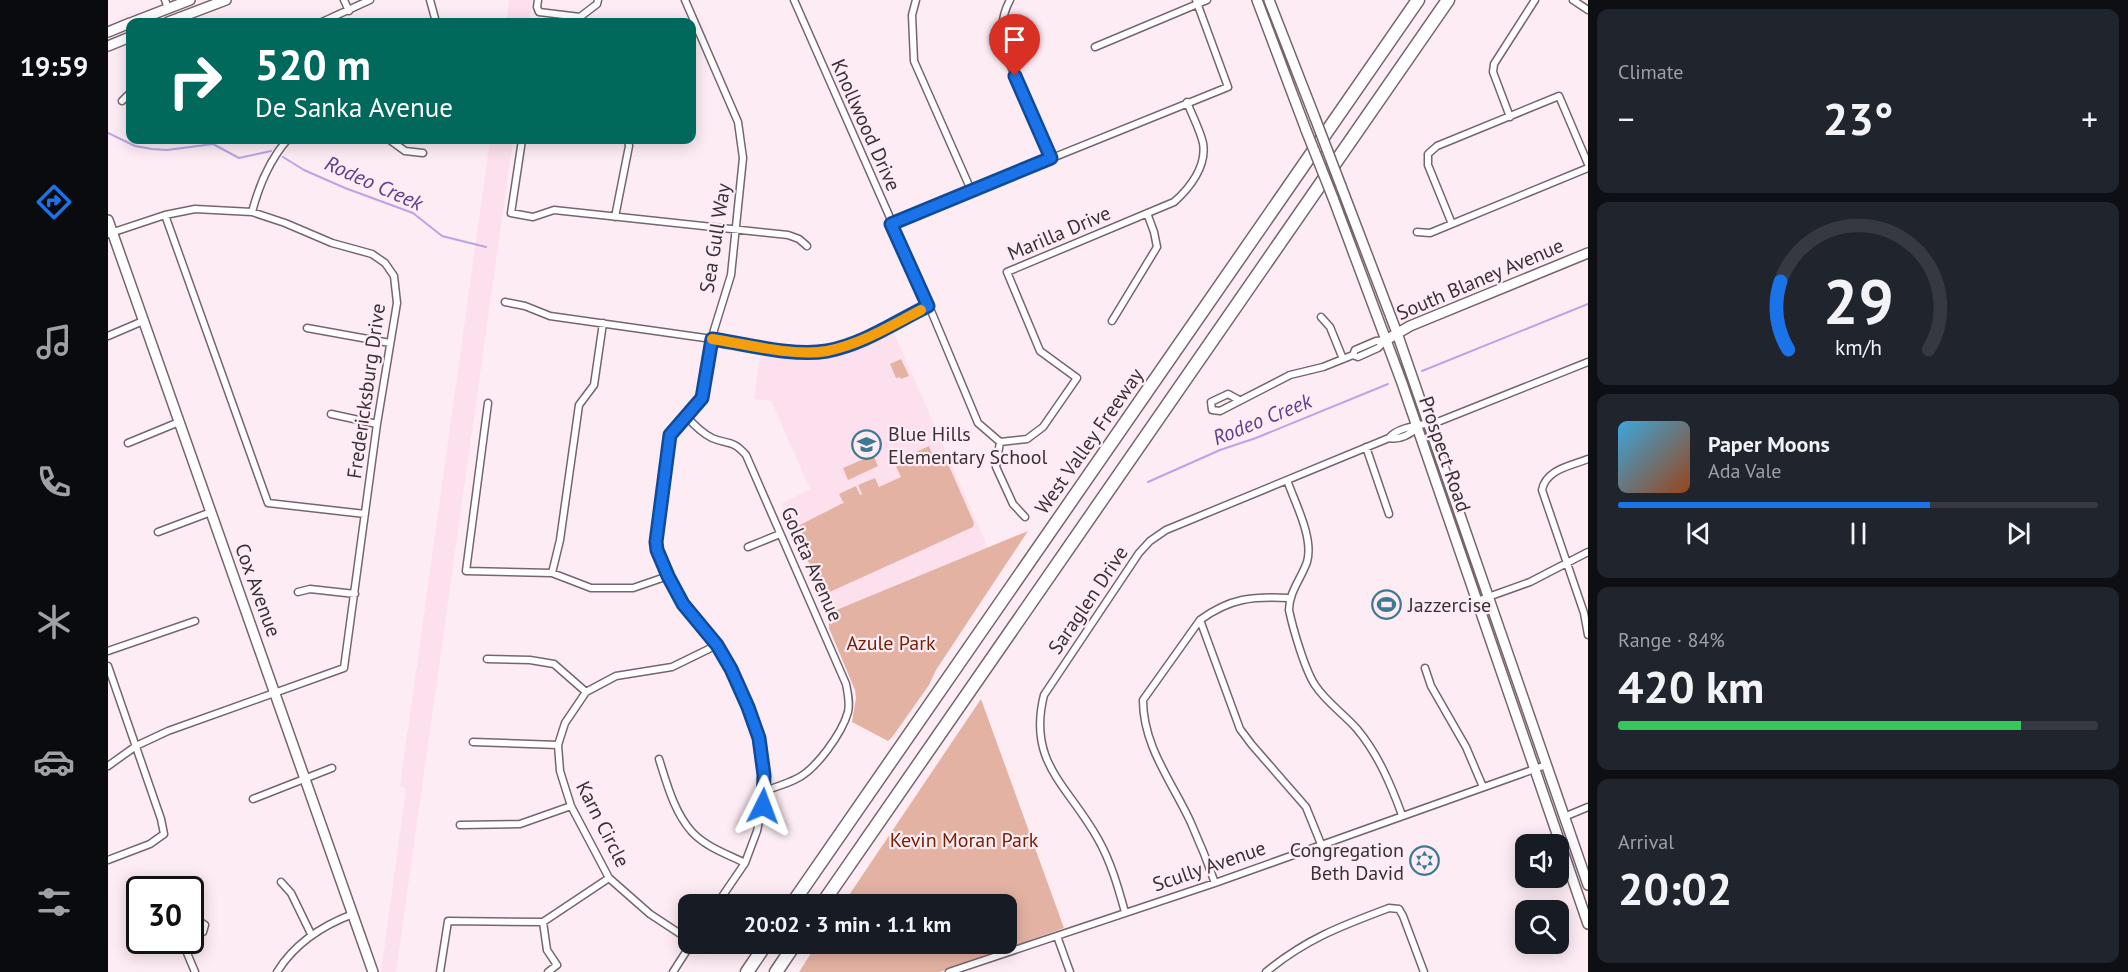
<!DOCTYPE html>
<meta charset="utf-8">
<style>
body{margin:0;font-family:"PT Sans",sans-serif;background:#20242c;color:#f1f3f6;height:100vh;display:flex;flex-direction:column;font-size:22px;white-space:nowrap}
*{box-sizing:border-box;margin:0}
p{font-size:20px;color:#9ea1a6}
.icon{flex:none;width:33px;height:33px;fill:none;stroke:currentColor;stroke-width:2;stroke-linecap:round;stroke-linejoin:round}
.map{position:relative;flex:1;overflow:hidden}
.side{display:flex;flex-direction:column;gap:9px;padding:9px;background:#0d0f14;width:540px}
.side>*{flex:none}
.hud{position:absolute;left:18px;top:18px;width:570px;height:126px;border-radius:12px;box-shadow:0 3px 15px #0003;background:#00695c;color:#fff;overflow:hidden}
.tools{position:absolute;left:1407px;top:834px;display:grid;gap:12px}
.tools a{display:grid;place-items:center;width:54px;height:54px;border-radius:12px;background:#171b24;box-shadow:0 3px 15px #0003;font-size:30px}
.speed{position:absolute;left:18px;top:876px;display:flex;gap:12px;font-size:30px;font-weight:700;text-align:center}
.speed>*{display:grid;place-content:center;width:78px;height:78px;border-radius:50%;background:#171b24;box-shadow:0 3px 15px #0003;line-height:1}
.speed .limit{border:3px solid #111;border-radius:9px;background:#fff;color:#111}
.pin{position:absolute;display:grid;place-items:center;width:51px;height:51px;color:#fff;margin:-62px -26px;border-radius:50% 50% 50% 0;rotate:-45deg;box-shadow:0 0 6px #0007}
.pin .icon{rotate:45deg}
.me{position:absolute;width:66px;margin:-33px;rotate:3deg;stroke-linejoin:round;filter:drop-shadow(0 0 4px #0008)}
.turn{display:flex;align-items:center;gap:21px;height:126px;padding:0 30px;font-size:27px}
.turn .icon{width:78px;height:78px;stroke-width:2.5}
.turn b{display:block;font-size:42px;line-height:51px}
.big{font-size:45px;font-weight:700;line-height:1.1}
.side .card{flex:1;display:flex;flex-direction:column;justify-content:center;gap:9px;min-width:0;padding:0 21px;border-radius:12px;background:#20242c}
.side .dial{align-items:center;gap:0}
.dial svg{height:156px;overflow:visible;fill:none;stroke:#363941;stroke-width:7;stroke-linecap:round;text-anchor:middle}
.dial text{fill:#f1f3f6;stroke:none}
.song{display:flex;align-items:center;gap:18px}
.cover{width:72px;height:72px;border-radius:9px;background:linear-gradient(135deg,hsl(200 70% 55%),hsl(20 70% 35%))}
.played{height:6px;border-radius:3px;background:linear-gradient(90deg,#1a73e8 65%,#363941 65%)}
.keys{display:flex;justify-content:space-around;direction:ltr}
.heat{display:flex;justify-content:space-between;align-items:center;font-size:33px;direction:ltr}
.charge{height:9px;border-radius:4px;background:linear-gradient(90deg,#34c759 84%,#363941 0)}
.trip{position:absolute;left:570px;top:894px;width:339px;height:60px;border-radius:12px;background:#171b24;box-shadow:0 3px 15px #0003;font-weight:700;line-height:60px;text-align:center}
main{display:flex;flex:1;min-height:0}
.tabs{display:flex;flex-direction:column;width:108px;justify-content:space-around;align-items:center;background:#090b0e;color:#9ea1a6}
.tabs .icon{width:42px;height:42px}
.tabs .current{color:#1a73e8}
.tabs b{font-size:27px;color:#f1f3f6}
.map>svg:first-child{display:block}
.built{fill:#fce0ed}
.green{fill:#e4b2a3}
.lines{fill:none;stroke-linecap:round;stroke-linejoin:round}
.stream{stroke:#b9a5e6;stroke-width:2}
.street-casing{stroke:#77656e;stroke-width:9}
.secondary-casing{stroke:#77656e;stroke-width:12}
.primary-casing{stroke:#77656e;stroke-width:12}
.highway-casing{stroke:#77656e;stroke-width:15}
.street{stroke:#fff;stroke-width:6}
.secondary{stroke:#fff;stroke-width:9}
.primary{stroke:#fff;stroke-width:9}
.highway{stroke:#fff;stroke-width:12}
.primary-bridge-casing{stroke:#77656e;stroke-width:12;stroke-linecap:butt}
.primary-bridge{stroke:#fff;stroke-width:9}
.route-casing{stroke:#114b97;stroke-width:15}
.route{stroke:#1a73e8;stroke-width:10}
.slow{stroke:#f59e0b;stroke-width:10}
.labels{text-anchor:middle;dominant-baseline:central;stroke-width:4.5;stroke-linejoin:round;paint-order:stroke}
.street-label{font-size:20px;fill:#393135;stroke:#fdecf4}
.poi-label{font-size:20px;fill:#393135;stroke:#fdecf4;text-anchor:start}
.park-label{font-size:20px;fill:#762003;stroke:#fdecf4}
.water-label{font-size:21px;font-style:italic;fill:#5d408e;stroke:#fdecf4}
</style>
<main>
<nav class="tabs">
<b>19:59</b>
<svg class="icon current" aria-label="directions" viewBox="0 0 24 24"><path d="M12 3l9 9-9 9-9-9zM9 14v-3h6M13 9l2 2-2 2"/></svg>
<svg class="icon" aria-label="music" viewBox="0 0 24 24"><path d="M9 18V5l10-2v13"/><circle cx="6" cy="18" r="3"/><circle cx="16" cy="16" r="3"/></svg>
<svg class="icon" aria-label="phone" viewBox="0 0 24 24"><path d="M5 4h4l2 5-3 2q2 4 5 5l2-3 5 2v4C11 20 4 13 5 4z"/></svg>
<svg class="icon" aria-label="climate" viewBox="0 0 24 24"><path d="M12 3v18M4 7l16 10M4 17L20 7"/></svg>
<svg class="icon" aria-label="car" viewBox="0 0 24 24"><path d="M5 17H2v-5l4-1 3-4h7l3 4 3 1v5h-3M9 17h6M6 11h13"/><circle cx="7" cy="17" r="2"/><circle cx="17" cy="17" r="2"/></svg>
<svg class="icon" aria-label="filters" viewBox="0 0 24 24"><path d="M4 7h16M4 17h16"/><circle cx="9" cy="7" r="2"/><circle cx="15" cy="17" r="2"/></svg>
</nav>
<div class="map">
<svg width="1480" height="972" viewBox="0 0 1480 972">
<rect width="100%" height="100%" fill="#fdecf4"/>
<path class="built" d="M401,0H424L421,22H398Z
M382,140H405L288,972H273L298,789L292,786Z
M786,333L880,548L721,613L673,504L702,489L663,401L646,399L652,354L697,360L722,358L738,354Z"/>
<path class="green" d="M793,359L801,376L793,379L792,377L788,378L782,364Z
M821,446L827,461L837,457L866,523L865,527L715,595L683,522L685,521L688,527L737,502H735L731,494L748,486L752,495L754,494L750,485L767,478L771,487L793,477L786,462Z
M765,455L770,466L740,480L735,468Z
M920,531L828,670L821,685L785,736L780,741L744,722L748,698L747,690L721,628V613Z
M873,699L956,928L832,972H691L709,944H898V904H735Z"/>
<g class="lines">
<path class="stream" d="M0,133L27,146L44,149L59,150L105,144L131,158L163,151
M175,157L196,170L237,188L305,213L334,236L378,247
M1314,371L1480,304
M1040,482L1112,450L1148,438L1280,384"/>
<defs>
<path id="street" d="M57,0L60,8
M236,0L241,11
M322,0L328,22
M430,0L429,7L431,12L472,17L489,4L490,0
M577,0L630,122L635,158L623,275L606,330L594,398L562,435L548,542L560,576L575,604L609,645L623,669L651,738L657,791L649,831L637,863L609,904
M686,0L821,306L870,423L892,442L888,467L905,504L917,517
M808,0L804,15L806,61L863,190
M902,0C892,18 893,35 898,55L943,158
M1465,0L1480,10
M214,22L262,0
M987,47L1099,0
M14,101L22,93
M1402,117L1385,72L1386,64L1427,0
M282,140L297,151L315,153
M414,140L403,213L425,217L446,210L680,235L691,239L699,246
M144,212C151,185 161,161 179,140
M57,215L160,503L257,514
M507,217L521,146L520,140
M783,223L1120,87L1088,0
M1344,224L1320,165V154L1329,146L1451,96L1480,164
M1309,232L1322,233L1480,168
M0,234L57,215L87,209L144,212L177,223L224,243L264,254L277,263L286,276L289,303L269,424L236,668L60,731L28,746L0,766
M397,302L417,306L442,316L604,339L679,351H718L756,339L821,306
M1213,317L1222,327L1235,359
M1004,321L1049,247L1046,232L1039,213
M199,328L282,343
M0,336L35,321
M1245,355L1250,357L1270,348L1278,340
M1131,400L1120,394L1103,402L1104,410L1112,411L1182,375L1215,367L1245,355L1247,350L1268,341L1278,340
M380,403L358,571L444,573L483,588H525L560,576
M223,414L269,424
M578,416C585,424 594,433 604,438C620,445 624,439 638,455L738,684C740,694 742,703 740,712C734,733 708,770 688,779C678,784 667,787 657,791
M1281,438C1291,440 1301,435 1309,428
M892,442L919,439L935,427L969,378L932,351L899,272L1066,202C1082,188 1099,166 1095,143C1092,130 1084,115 1079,102
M20,443L71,422
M1258,447L1281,514
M1480,459C1463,466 1438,469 1434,490L1476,613L1480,635
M1179,480C1187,503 1206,538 1199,562C1193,579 1181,592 1181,610C1185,629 1197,670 1207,685C1218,702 1236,714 1249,729C1270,754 1283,785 1294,815
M50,532L103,512
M640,547L672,534
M444,573L452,540L471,405L486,385L495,323
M190,592L202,589L247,594
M1369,601L1422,582L1480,552
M1092,620L1132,729L1144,745L1198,807L1213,844
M0,651L87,621
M379,659L422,660L446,664L478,692
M0,666L53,819L56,834L42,844L0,860
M1317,668L1323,686L1358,747L1375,787
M365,742L450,745
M551,759C559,784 566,812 584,832C598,847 619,854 637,863
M145,799L224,768
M1456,817L1480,807
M352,825L412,824L463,806
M173,882L183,893L203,934
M1107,883C1100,863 1092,843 1083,823C1065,783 1035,747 1035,700L1092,620C1122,598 1145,596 1181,598
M1017,912C1010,887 1003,862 990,839C960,785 919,763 936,695L1031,553L1042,541L1058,530L1281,438C1290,426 1316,425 1332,421L1480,362
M435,922L439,950L449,965L440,972
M82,923L91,921L97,925L95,932L82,938
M949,936L962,972
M580,939L542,914L501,878L463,806L452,771L450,745L457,723L478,692L508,676L564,667L609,645
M66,940L67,942L75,940
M74,941L87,972
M169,972C187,943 213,926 245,914
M332,972L340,921L435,922L501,878
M565,972L583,944
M841,972L1107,883L1438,765
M1158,972C1198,939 1233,926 1281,908L1291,909L1295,916L1316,972"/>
<path id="secondary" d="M0,220L265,972
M1278,340L1302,326L1480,253"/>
<path id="primary" d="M1149,0L1198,130
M1161,0L1207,118
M25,22L82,0
M60,22L118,0
M0,32L22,23
M0,46L22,37
M1233,186L1289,333L1480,885
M1225,198L1294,383L1480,924"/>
<path id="highway" d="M684,904L1310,0
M714,904L1340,0
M639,972L658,944
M668,972L687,944"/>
</defs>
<use href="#street" class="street-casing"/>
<use href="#secondary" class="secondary-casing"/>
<use href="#primary" class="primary-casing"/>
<use href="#highway" class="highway-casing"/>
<use href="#street" class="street"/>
<use href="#secondary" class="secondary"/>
<use href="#primary" class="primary"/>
<use href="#highway" class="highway"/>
<defs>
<path id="primary-bridge" d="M1207,118L1233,186
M1198,130L1225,198"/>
</defs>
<use href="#primary-bridge" class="primary-bridge-casing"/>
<use href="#primary-bridge" class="primary-bridge"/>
</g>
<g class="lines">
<defs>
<path id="route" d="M655,806L656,775L651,738L640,707L623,669L609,645L575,604L560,576L549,550L548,542L562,435L594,398L604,339C639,344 684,357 719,351C756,344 787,322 820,306L783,224L943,158L907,76"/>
</defs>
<use href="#route" class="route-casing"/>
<use href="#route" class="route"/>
<path class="slow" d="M604,339C638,344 687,357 719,351C753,344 783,326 813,310"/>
</g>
<defs>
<symbol id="school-ring" viewBox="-11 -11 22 22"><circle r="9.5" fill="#fdecf4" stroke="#3d7a91" stroke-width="1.5"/><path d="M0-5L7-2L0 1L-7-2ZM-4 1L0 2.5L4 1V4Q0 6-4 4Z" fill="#3d7a91"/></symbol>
<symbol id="stadium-ring" viewBox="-11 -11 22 22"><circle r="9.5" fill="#fdecf4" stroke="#3d7a91" stroke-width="1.5"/><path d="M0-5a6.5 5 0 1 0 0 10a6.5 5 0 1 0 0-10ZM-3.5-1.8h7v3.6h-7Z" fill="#3d7a91"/></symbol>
<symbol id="synagogue-ring" viewBox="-11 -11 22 22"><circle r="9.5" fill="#fdecf4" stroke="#3d7a91" stroke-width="1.5"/><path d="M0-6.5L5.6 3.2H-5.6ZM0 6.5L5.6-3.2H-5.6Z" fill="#3d7a91"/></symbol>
</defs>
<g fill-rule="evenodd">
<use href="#school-ring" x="742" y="428" width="33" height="33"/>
<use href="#stadium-ring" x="1262" y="588" width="33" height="33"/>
<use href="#synagogue-ring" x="1300" y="844" width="33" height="33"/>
</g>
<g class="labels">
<g class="street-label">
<text transform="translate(758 125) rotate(66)">Knollwood Drive</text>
<text transform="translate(951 233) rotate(-23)">Marilla Drive</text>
<text transform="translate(607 238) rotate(-81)">Sea Gull Way</text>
<text transform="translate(1372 279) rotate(-23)">South Blaney Avenue</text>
<text transform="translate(258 391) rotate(-82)">Fredericksburg Drive</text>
<text transform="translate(981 441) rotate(-55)">West Valley Freeway</text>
<text transform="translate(1337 454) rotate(71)">Prospect Road</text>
<text transform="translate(704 564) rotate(66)">Goleta Avenue</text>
<text transform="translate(150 590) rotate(70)">Cox Avenue</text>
<text transform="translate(980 600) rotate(-56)">Saraglen Drive</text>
<text transform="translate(495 824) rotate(63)">Karn Circle</text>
<text transform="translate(1101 866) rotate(-19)">Scully Avenue</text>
</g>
<g class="poi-label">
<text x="780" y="434">Blue Hills<tspan x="780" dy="23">Elementary School</tspan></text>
<text x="1300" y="605">Jazzercise</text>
<text x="1296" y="850" text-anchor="end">Congregation<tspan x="1296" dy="23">Beth David</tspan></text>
</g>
<g class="park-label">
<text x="783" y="643">Azule Park</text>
<text x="856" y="840">Kevin Moran Park</text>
</g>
<g class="water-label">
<text transform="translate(266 183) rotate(24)">Rodeo Creek</text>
<text transform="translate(1154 419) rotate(-22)">Rodeo Creek</text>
</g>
</g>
</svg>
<div class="tools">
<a><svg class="icon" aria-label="sound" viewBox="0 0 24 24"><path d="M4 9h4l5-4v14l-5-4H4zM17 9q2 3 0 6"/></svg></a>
<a><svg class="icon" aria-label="search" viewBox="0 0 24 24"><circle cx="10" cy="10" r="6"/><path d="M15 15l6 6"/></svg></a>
</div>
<div class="speed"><div class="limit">30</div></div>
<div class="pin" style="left:907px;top:76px;background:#d93025"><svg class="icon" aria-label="arrive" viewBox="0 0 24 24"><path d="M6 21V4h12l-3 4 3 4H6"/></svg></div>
<svg class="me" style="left:655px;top:806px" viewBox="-20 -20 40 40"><path d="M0-17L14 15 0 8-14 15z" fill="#1a73e8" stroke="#fff" stroke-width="4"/></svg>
<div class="trip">20:02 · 3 min · 1.1 km</div>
<div class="hud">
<div class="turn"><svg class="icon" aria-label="right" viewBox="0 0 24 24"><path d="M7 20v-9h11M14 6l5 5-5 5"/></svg><div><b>520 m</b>De Sanka Avenue</div></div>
</div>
</div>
<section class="side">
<div class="card"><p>Climate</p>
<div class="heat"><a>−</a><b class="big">23°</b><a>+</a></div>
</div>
<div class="card dial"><svg viewBox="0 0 100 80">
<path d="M14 69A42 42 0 1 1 86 69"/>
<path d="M14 69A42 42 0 0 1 10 34" stroke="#1a73e8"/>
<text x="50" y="56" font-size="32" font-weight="700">29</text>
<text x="50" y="72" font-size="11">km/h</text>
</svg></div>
<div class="card">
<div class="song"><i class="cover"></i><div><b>Paper Moons</b><p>Ada Vale</p></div></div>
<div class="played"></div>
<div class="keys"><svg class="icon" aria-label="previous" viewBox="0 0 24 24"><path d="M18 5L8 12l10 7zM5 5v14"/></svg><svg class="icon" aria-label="pause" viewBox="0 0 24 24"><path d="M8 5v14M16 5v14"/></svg><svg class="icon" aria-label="next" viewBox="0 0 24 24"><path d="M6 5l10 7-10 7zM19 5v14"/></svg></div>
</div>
<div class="card"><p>Range · 84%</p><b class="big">420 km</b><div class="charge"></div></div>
<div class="card"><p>Arrival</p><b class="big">20:02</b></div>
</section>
</main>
